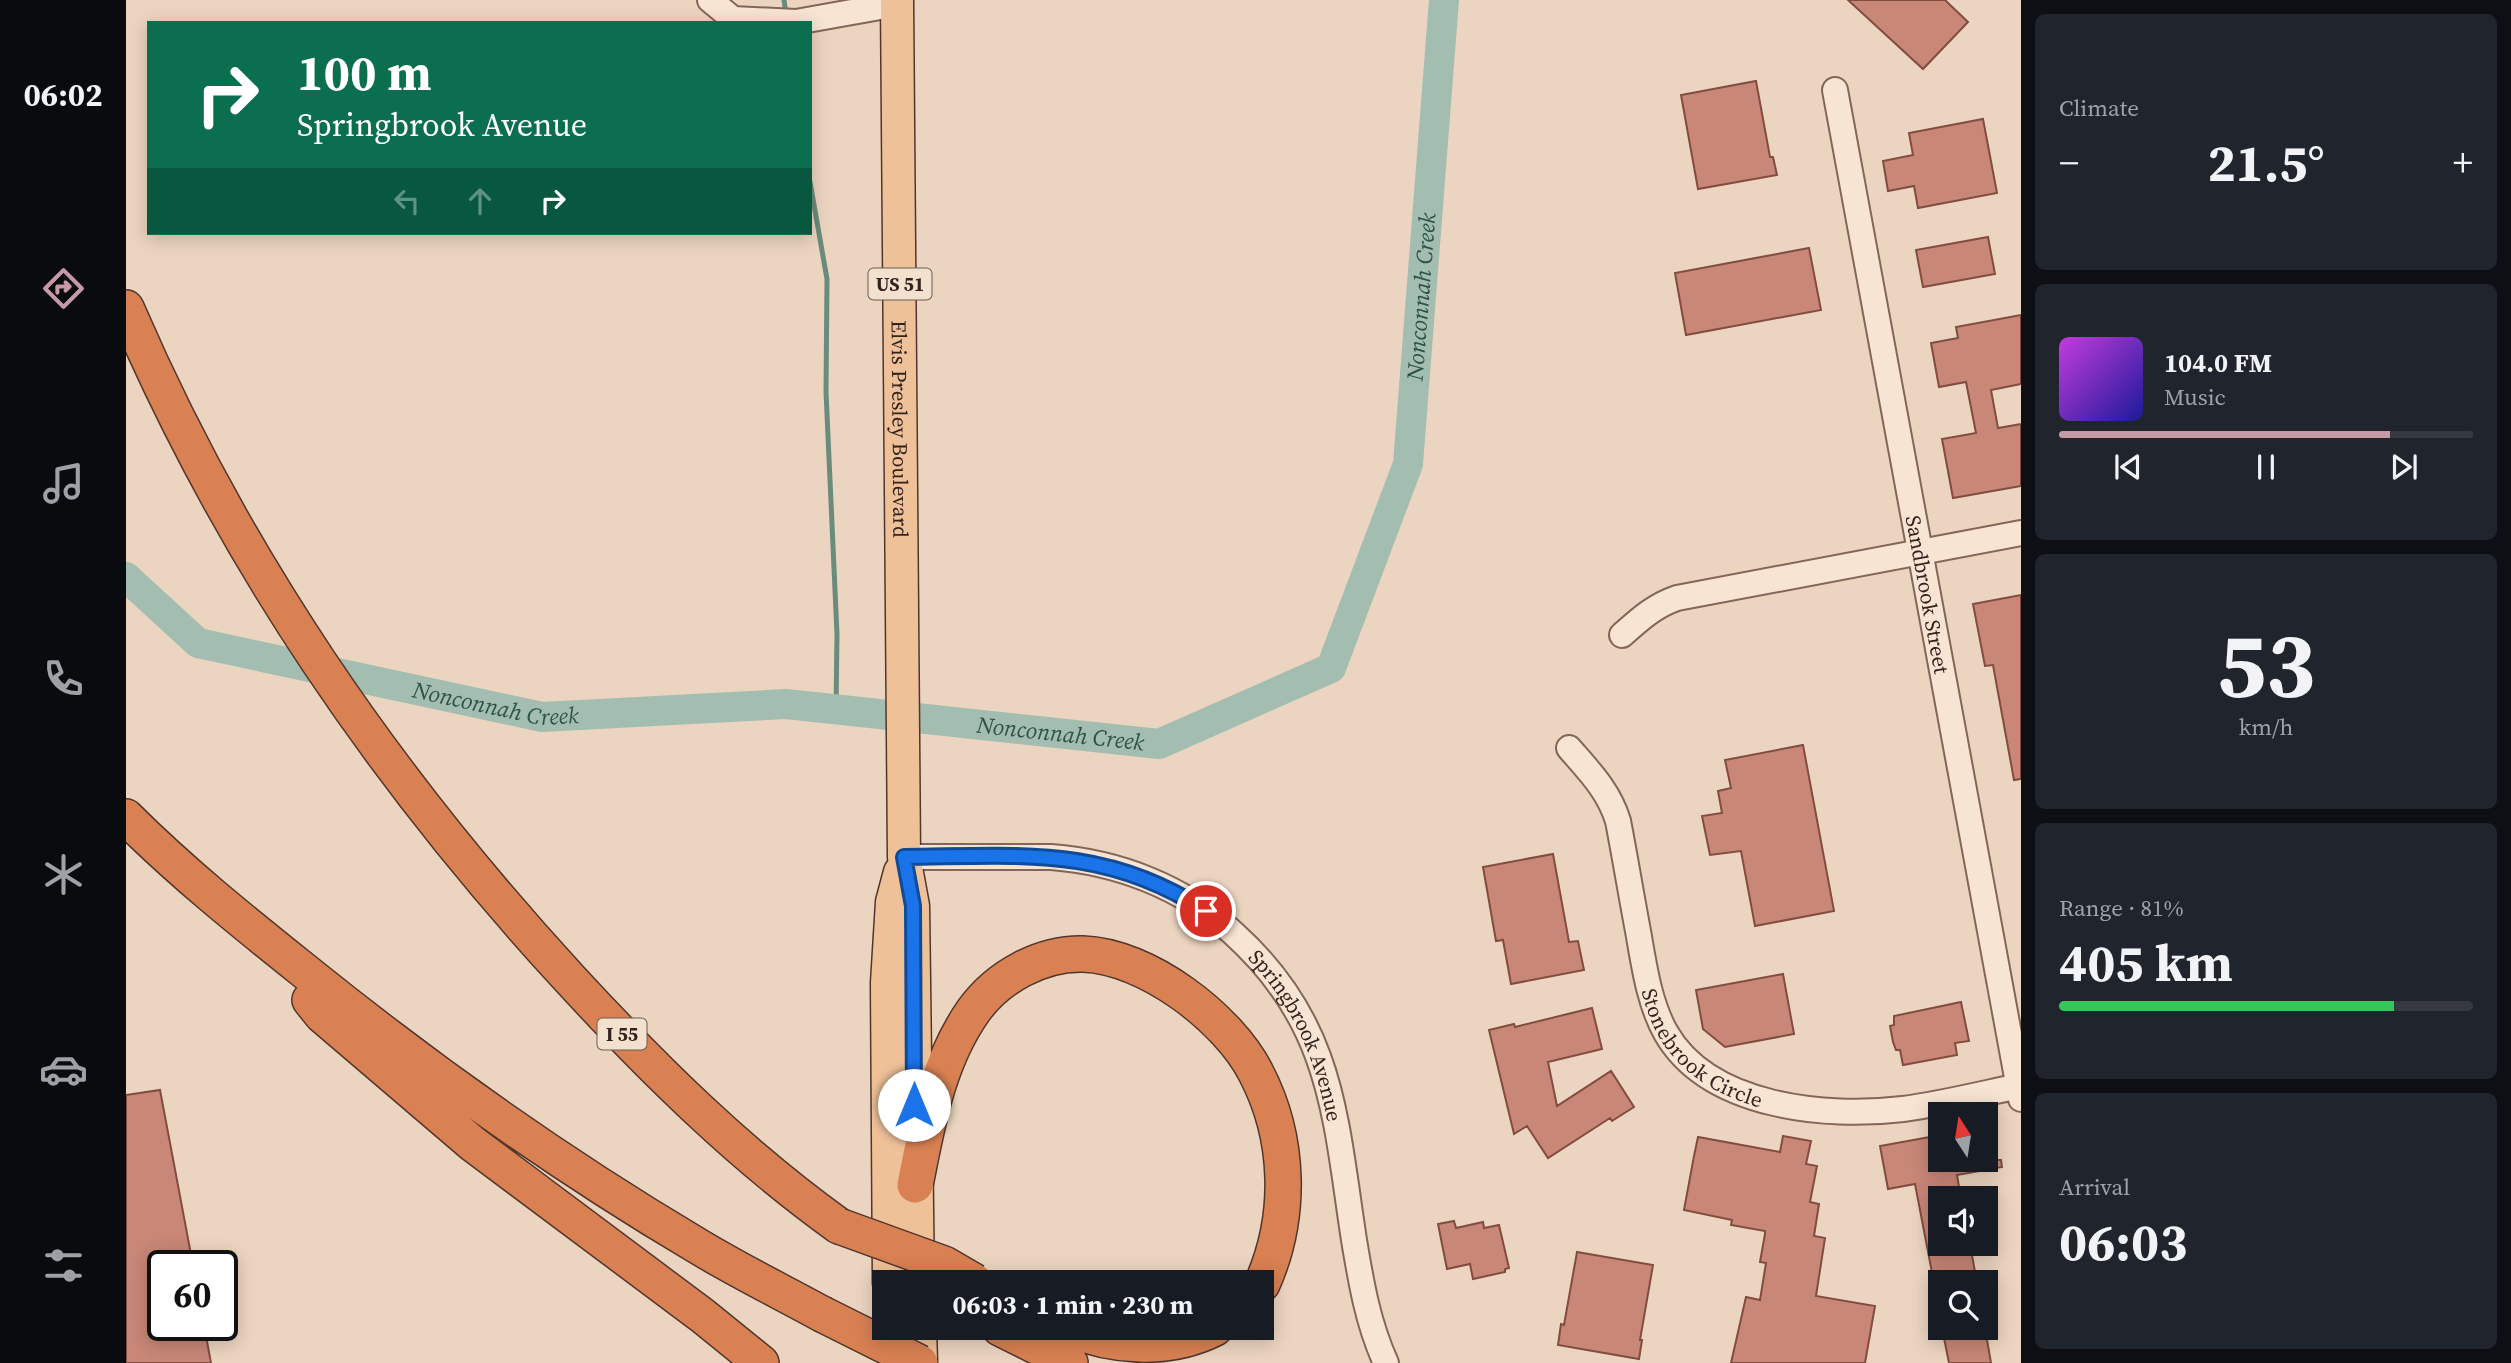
<!DOCTYPE html>
<meta charset="utf-8">
<style>
body{margin:0;font-family:"Source Serif 4",serif;background:#20242c;color:#f1f3f6;height:100vh;display:flex;flex-direction:column;font-size:26px;white-space:nowrap}
*{box-sizing:border-box;margin:0}
p{font-size:23px;color:#9ea1a6}
.icon{flex:none;width:38px;height:38px;fill:none;stroke:currentColor;stroke-width:2;stroke-linecap:round;stroke-linejoin:round}
.map{position:relative;flex:1;overflow:hidden}
.side{display:flex;flex-direction:column;gap:14px;padding:14px;background:#0d0f14;width:490px}
.side>*{flex:none}
.banner{position:absolute;left:21px;top:21px;width:665px;height:214px;border-radius:0px;box-shadow:0 4px 18px #0003;background:#0b6e4f;color:#fff;overflow:hidden}
.needle{width:46px;rotate:348deg}
.fabs{position:absolute;left:1802px;top:1102px;display:grid;gap:14px}
.fabs a{display:grid;place-items:center;width:70px;height:70px;border-radius:0px;background:#171b24;box-shadow:0 4px 18px #0003;font-size:35px}
.speed{position:absolute;left:21px;top:1250px;display:flex;gap:14px;font-size:35px;font-weight:700;text-align:center}
.speed>*{display:grid;place-content:center;width:91px;height:91px;border-radius:50%;background:#171b24;box-shadow:0 4px 18px #0003;line-height:1}
.speed .limit{border:4px solid #111;border-radius:10px;background:#fff;color:#111}
.pin{position:absolute;display:grid;place-items:center;width:60px;height:60px;color:#fff;margin:-30px;border:4px solid #fff;border-radius:50%;box-shadow:0 2px 7px #0007}
.me{position:absolute;width:77px;margin:-38px;rotate:0deg;stroke-linejoin:round;filter:drop-shadow(0 0 5px #0008)}
.turn{display:flex;align-items:center;gap:24px;height:147px;padding:0 35px;font-size:32px}
.turn .icon{width:91px;height:91px;stroke-width:2.5}
.turn b{display:block;font-size:49px;line-height:60px}
.lanes{display:flex;align-items:center;height:66px;padding:0 35px;background:#0003;justify-content:center;gap:35px;direction:ltr}
.lanes .off{opacity:.35}
.big{font-size:52px;font-weight:700;line-height:1.1}
.side .card{flex:1;display:flex;flex-direction:column;justify-content:center;gap:10px;min-width:0;padding:0 24px;border-radius:10px;background:#20242c}
.side .dial{align-items:center;gap:0}
.dial b{font-size:91px;line-height:1}
.song{display:flex;align-items:center;gap:21px}
.cover{width:84px;height:84px;border-radius:10px;background:linear-gradient(135deg,hsl(290 70% 55%),hsl(240 70% 35%))}
.played{height:7px;border-radius:4px;background:linear-gradient(90deg,#c599a5 80%,#363941 80%)}
.keys{display:flex;justify-content:space-around;direction:ltr}
.heat{display:flex;justify-content:space-between;align-items:center;font-size:38px;direction:ltr}
.charge{height:10px;border-radius:5px;background:linear-gradient(90deg,#34c759 81%,#363941 0)}
.trip{position:absolute;left:746px;top:1270px;width:402px;height:70px;border-radius:0px;background:#171b24;box-shadow:0 4px 18px #0003;font-weight:700;line-height:70px;text-align:center}
main{display:flex;flex:1;min-height:0}
.tab-bar{display:flex;flex-direction:column;width:126px;justify-content:space-around;align-items:center;background:#090b0e;color:#9ea1a6}
.tab-bar .icon{width:49px;height:49px}
.tab-bar .active{color:#c599a5}
.tab-bar b{font-size:32px;color:#f1f3f6}
.map>svg:first-child{display:block}
.lines{fill:none;stroke-linecap:round;stroke-linejoin:round}
.stream{stroke:#6b8b7c;stroke-width:5}
.river{stroke:#a3beb0;stroke-width:30}
.building{fill:#c88777;stroke:#824c40;stroke-width:2}
.minor-casing{stroke:#846659;stroke-width:28}
.major-casing{stroke:#51362d;stroke-width:35}
.highway-casing{stroke:#51362d;stroke-width:38}
.minor{stroke:#f7e4d3;stroke-width:24}
.major{stroke:#eec199;stroke-width:32}
.highway{stroke:#d98153;stroke-width:35}
.highway-bridge-casing{stroke:#51362d;stroke-width:38;stroke-linecap:butt}
.highway-bridge{stroke:#d98153;stroke-width:35}
.route-casing{stroke:#114b97;stroke-width:18}
.route{stroke:#1a73e8;stroke-width:12}
.labels{text-anchor:middle;dominant-baseline:central;stroke-width:7;stroke-linejoin:round;paint-order:stroke}
.shield{fill:#f3e1cf;stroke:#6d5c52;stroke-width:2}
.shield-label{font-size:19px;font-weight:bold;fill:#34231d}
.street-label{font-size:21px;fill:#34231d;stroke:#f3e1cf}
.water-label{font-size:23px;font-style:italic;fill:#2d5348;stroke:#f3e1cf}
</style>
<main>
<nav class="tab-bar">
<b>06:02</b>
<svg class="icon active" aria-label="directions" viewBox="0 0 24 24"><path d="M12 3l9 9-9 9-9-9zM9 14v-3h6M13 9l2 2-2 2"/></svg>
<svg class="icon" aria-label="music" viewBox="0 0 24 24"><path d="M9 18V5l10-2v13"/><circle cx="6" cy="18" r="3"/><circle cx="16" cy="16" r="3"/></svg>
<svg class="icon" aria-label="phone" viewBox="0 0 24 24"><path d="M5 4h4l2 5-3 2q2 4 5 5l2-3 5 2v4C11 20 4 13 5 4z"/></svg>
<svg class="icon" aria-label="climate" viewBox="0 0 24 24"><path d="M12 3v18M4 7l16 10M4 17L20 7"/></svg>
<svg class="icon" aria-label="car" viewBox="0 0 24 24"><path d="M5 17H2v-5l4-1 3-4h7l3 4 3 1v5h-3M9 17h6M6 11h13"/><circle cx="7" cy="17" r="2"/><circle cx="17" cy="17" r="2"/></svg>
<svg class="icon" aria-label="filters" viewBox="0 0 24 24"><path d="M4 7h16M4 17h16"/><circle cx="9" cy="7" r="2"/><circle cx="15" cy="17" r="2"/></svg>
</nav>
<div class="map">
<svg width="1895" height="1363" viewBox="0 0 1895 1363">
<rect width="100%" height="100%" fill="#ecd5c0"/>
<g class="lines">
<path class="stream" d="M658,0L660,14
M684,182L701,279L700,392L711,634L710,709"/>
<path class="river" id="s1" d="M0,577L72,643L416,717L660,704L1033,744L1205,668L1282,464L1318,0"/>
</g>
<path class="building" d="M1722,0H1819L1842,22L1797,69Z
M1630,81L1644,157H1647L1651,175L1572,189L1555,95Z
M1857,119L1871,193L1792,208L1788,186L1762,191L1757,161L1787,155L1783,133Z
M1862,237L1869,274L1797,287L1790,250Z
M1683,248L1695,310L1560,335L1549,273Z
M1895,315V384L1865,390L1872,428L1895,424V486L1827,498L1816,439L1850,433L1840,382L1813,387L1805,343L1832,338L1830,327Z
M1895,595V779L1888,780L1867,665L1859,666L1847,604Z
M1677,745L1708,911L1629,926L1615,851L1584,855L1576,816L1596,813L1592,791L1605,788L1599,760Z
M1427,854L1443,942L1452,941L1458,970L1385,984L1377,940L1370,941L1357,867Z
M1657,974L1668,1034L1599,1047L1577,1029L1570,990Z
M1835,1002L1843,1041L1829,1043L1831,1055L1777,1065L1774,1050H1770L1767,1042L1764,1026L1768,1025V1016Z
M1466,1008L1476,1049L1422,1062L1431,1106L1485,1071L1508,1107L1486,1121L1484,1118L1422,1158L1401,1126L1388,1134L1363,1030L1388,1024L1389,1027Z
M34,1090L67,1265H37V1325H78L85,1363H0V1095Z
M1815,1135V1160H1875L1876,1167L1831,1175L1835,1199H1815V1244H1844L1851,1283H1808L1789,1184L1762,1189L1754,1146Z
M1657,1136L1685,1141L1680,1164L1691,1166L1684,1202L1693,1204L1688,1236L1699,1238L1690,1296L1749,1306L1739,1363H1605L1620,1297L1634,1300L1640,1263L1634,1262L1639,1234V1231L1605,1225L1606,1220L1558,1210L1568,1156L1572,1137L1654,1152Z
M1328,1221L1330,1228L1357,1222L1358,1228L1373,1225L1383,1268L1379,1269V1272L1347,1279L1344,1264L1321,1269L1312,1224Z
M1451,1252L1527,1265L1514,1340H1516L1513,1359L1432,1345L1435,1324L1438,1325Z
M1816,1328H1859L1865,1363H1823Z"/>
<g class="lines">
<defs>
<g id="minor">
<path d="M584,0L607,19L670,22L771,4"/>
<path id="s2" d="M1709,90L1895,1099"/>
<path d="M1496,635C1514,619 1528,606 1551,598L1895,533"/>
<path id="s3" d="M1443,748C1463,771 1483,791 1492,821C1499,857 1505,894 1512,931C1518,965 1523,1003 1540,1033C1583,1108 1701,1118 1777,1109C1816,1104 1855,1094 1893,1086"/>
<path id="s4" d="M778,857H925C992,862 1057,887 1107,933C1207,1023 1209,1116 1228,1240C1235,1282 1242,1324 1260,1363"/>
</g>
<g id="major">
<path id="s5" d="M771,0L778,857L787,906L792,1283"/>
<path d="M763,1283L761,983L766,902L774,872"/>
<path d="M794,1328L795,1363"/>
</g>
<path id="highway" d="M0,308C108,559 259,778 444,979C527,1069 614,1155 713,1226
M0,817C55,872 116,921 176,969C301,1070 432,1163 570,1245C611,1270 654,1291 696,1314
M184,1000L196,1015L347,1144L577,1316L635,1363
M789,1185C801,1125 811,1062 848,1010C872,977 915,953 957,954C1021,956 1102,1018 1130,1073C1164,1138 1166,1217 1136,1284
M874,1328L944,1363
M940,1328C987,1347 1042,1352 1089,1328"/>
</defs>
<use href="#minor" class="minor-casing"/>
<use href="#major" class="major-casing"/>
<use href="#highway" class="highway-casing"/>
<use href="#minor" class="minor"/>
<use href="#major" class="major"/>
<use href="#highway" class="highway"/>
<defs>
<path id="highway-bridge" d="M713,1226L818,1264L849,1282
M696,1314L794,1363"/>
</defs>
<use href="#highway-bridge" class="highway-bridge-casing"/>
<use href="#highway-bridge" class="highway-bridge"/>
</g>
<g class="lines">
<defs>
<path id="route" d="M788,1105L787,906L778,857C893,856 979,845 1080,911"/>
</defs>
<use href="#route" class="route-casing"/>
<use href="#route" class="route"/>
</g>
<g class="labels">
<g class="shield">
<rect x="742.5" y="268.5" width="63" height="31" rx="5"/>
<rect x="471.5" y="1018.5" width="49" height="31" rx="5"/>
</g>
<g class="shield-label">
<text x="774" y="284">US 51</text>
<text x="496" y="1034">I 55</text>
</g>
<g class="street-label">
<text stroke="none"><textPath href="#s5" startOffset="429">Elvis Presley Boulevard</textPath></text>
<text stroke="none"><textPath href="#s2" startOffset="513">Sandbrook Street</textPath></text>
<text stroke="none"><textPath href="#s4" startOffset="471">Springbrook Avenue</textPath></text>
<text stroke="none"><textPath href="#s3" startOffset="343">Stonebrook Circle</textPath></text>
</g>
<g class="water-label">
<text stroke="none"><textPath href="#s1" startOffset="1643">Nonconnah Creek</textPath></text>
<text stroke="none"><textPath href="#s1" startOffset="402">Nonconnah Creek</textPath></text>
<text stroke="none"><textPath href="#s1" startOffset="970">Nonconnah Creek</textPath></text>
</g>
</g>
</svg>
<div class="fabs">
<a><svg class="needle" viewBox="-14 -14 28 28"><path d="M0-13l5 13h-10z" fill="#e53935"/><path d="M0 13l5-13h-10z" fill="#9ea1a6"/></svg></a>
<a><svg class="icon" aria-label="sound" viewBox="0 0 24 24"><path d="M4 9h4l5-4v14l-5-4H4zM17 9q2 3 0 6"/></svg></a>
<a><svg class="icon" aria-label="search" viewBox="0 0 24 24"><circle cx="10" cy="10" r="6"/><path d="M15 15l6 6"/></svg></a>
</div>
<div class="speed"><div class="limit">60</div></div>
<div class="pin" style="left:1080px;top:911px;background:#d93025"><svg class="icon" aria-label="arrive" viewBox="0 0 24 24"><path d="M6 21V4h12l-3 4 3 4H6"/></svg></div>
<svg class="me" style="left:788px;top:1105px" viewBox="-20 -20 40 40"><circle r="19" fill="#fff"/><path d="M0-13L10 11 0 6-10 11z" fill="#1a73e8"/></svg>
<div class="trip">06:03 · 1 min · 230 m</div>
<div class="banner">
<div class="turn"><svg class="icon" aria-label="right" viewBox="0 0 24 24"><path d="M7 20v-9h11M14 6l5 5-5 5"/></svg><div><b>100 m</b>Springbrook Avenue</div></div>
<div class="lanes"><svg class="icon off" aria-label="left" viewBox="0 0 24 24"><path d="M17 20v-9H6M10 6l-5 5 5 5"/></svg><svg class="icon off" aria-label="ahead" viewBox="0 0 24 24"><path d="M12 20V5M6 11l6-6 6 6"/></svg><svg class="icon" aria-label="right" viewBox="0 0 24 24"><path d="M7 20v-9h11M14 6l5 5-5 5"/></svg></div>
</div>
</div>
<section class="side">
<div class="card"><p>Climate</p>
<div class="heat"><a>−</a><b class="big">21.5°</b><a>+</a></div>
</div>
<div class="card">
<div class="song"><i class="cover"></i><div><b>104.0 FM</b><p>Music</p></div></div>
<div class="played"></div>
<div class="keys"><svg class="icon" aria-label="previous" viewBox="0 0 24 24"><path d="M18 5L8 12l10 7zM5 5v14"/></svg><svg class="icon" aria-label="pause" viewBox="0 0 24 24"><path d="M8 5v14M16 5v14"/></svg><svg class="icon" aria-label="next" viewBox="0 0 24 24"><path d="M6 5l10 7-10 7zM19 5v14"/></svg></div>
</div>
<div class="card dial"><b>53</b><p>km/h</p></div>
<div class="card"><p>Range · 81%</p><b class="big">405 km</b><div class="charge"></div></div>
<div class="card"><p>Arrival</p><b class="big">06:03</b></div>
</section>
</main>
